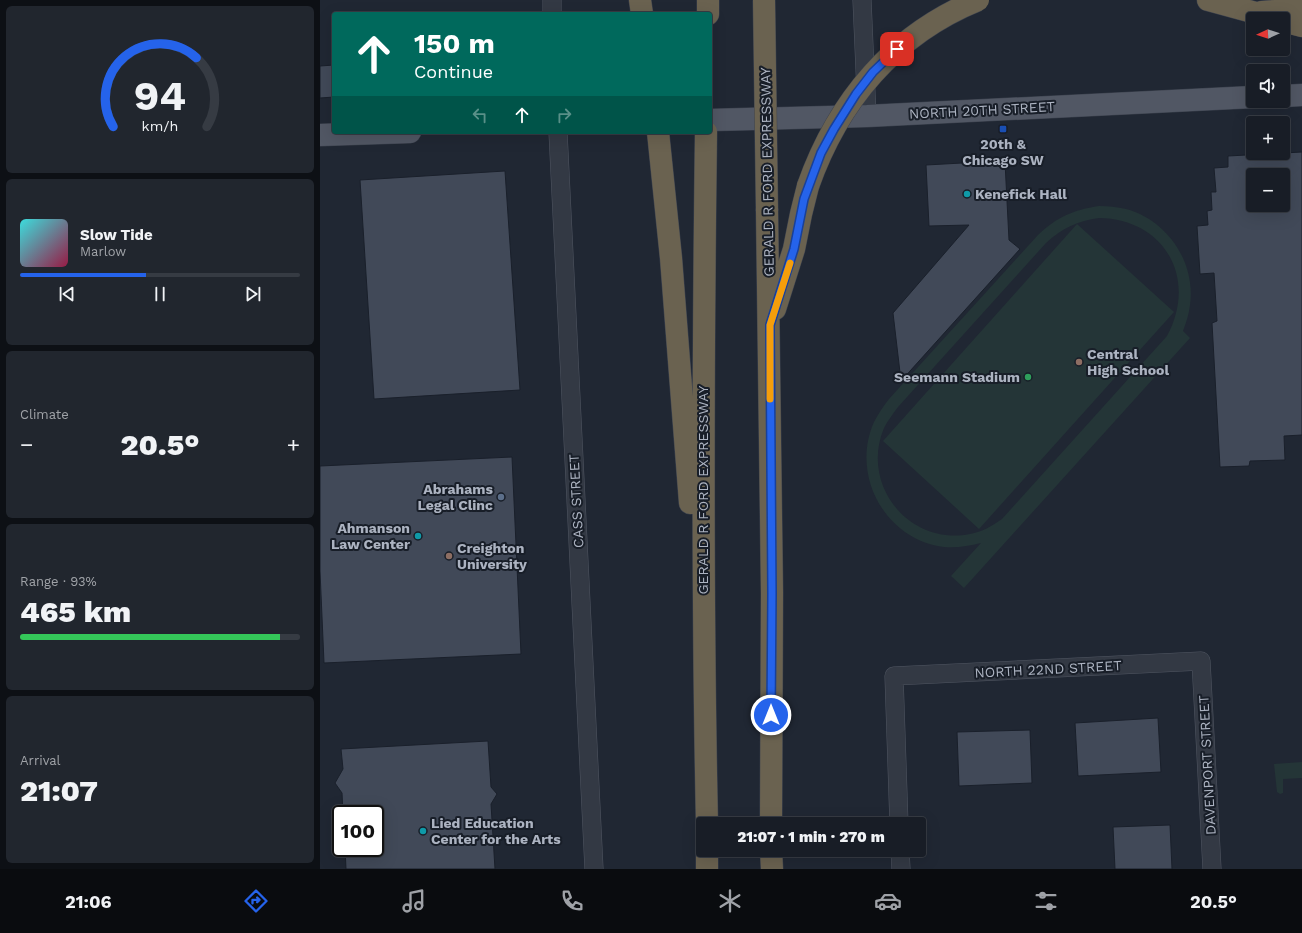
<!DOCTYPE html>
<meta charset="utf-8">
<style>
body{margin:0;font-family:"Work Sans",sans-serif;background:#21262e;color:#f1f3f6;height:100vh;display:flex;flex-direction:column;font-size:15px;white-space:nowrap}
*{box-sizing:border-box;margin:0}
p{font-size:13px;color:#9fa2a7}
.icon{flex:none;width:22px;height:22px;fill:none;stroke:currentColor;stroke-width:2;stroke-linecap:round;stroke-linejoin:round}
.map{position:relative;flex:1;overflow:hidden}
.sheet{display:flex;flex-direction:column;gap:6px;padding:6px;background:#0d1015;width:320px}
.sheet>*{flex:none}
.hud{position:absolute;left:12px;top:12px;width:380px;height:122px;border-radius:4px;box-shadow:0 4px 16px #0002,0 0 0 1px #363b43;background:#00695c;color:#fff;overflow:hidden}
.needle{width:26px;rotate:267deg}
.controls{position:absolute;left:926px;top:12px;display:grid;gap:8px}
.controls a{display:grid;place-items:center;width:44px;height:44px;border-radius:4px;background:#181d26;box-shadow:0 4px 16px #0002,0 0 0 1px #363b43;font-size:20px}
.speed{position:absolute;left:12px;top:805px;display:flex;gap:8px;font-size:20px;font-weight:700;text-align:center}
.speed>*{display:grid;place-content:center;width:52px;height:52px;border-radius:50%;background:#181d26;box-shadow:0 4px 16px #0002,0 0 0 1px #363b43;line-height:1}
.speed .limit{border:2px solid #111;border-radius:6px;background:#fff;color:#111}
.pin{position:absolute;display:grid;place-items:center;width:34px;height:34px;color:#fff;margin:-17px;border-radius:8px;box-shadow:0 2px 6px #0006}
.me{position:absolute;width:44px;margin:-22px;rotate:0deg;stroke-linejoin:round;filter:drop-shadow(0 0 3px #0008)}
.turn{display:flex;align-items:center;gap:14px;height:84px;padding:0 16px;font-size:18px}
.turn .icon{width:52px;height:52px;stroke-width:2.5}
.turn b{display:block;font-size:28px;line-height:34px}
.lanes{display:flex;align-items:center;height:38px;padding:0 16px;background:#0003;justify-content:center;gap:20px;direction:ltr}
.lanes .off{opacity:.35}
.big{font-size:30px;font-weight:800;line-height:1.1}
.sheet .widget{flex:1;display:flex;flex-direction:column;justify-content:center;gap:6px;min-width:0;padding:0 14px;border-radius:6px;background:#21262e}
.sheet .dial{align-items:center;gap:0}
.dial svg{height:104px;overflow:visible;fill:none;stroke:#363b43;stroke-width:7;stroke-linecap:round;text-anchor:middle}
.dial text{fill:#f1f3f6;stroke:none}
.song{display:flex;align-items:center;gap:12px}
.cover{width:48px;height:48px;border-radius:6px;background:linear-gradient(135deg,hsl(180 70% 55%),hsl(340 70% 35%))}
.played{height:4px;border-radius:2px;background:linear-gradient(90deg,#2563eb 45%,#363b43 45%)}
.keys{display:flex;justify-content:space-around;direction:ltr}
.heat{display:flex;justify-content:space-between;align-items:center;font-size:22px;direction:ltr}
.charge{height:6px;border-radius:3px;background:linear-gradient(90deg,#34c759 93%,#363b43 0)}
.trip{position:absolute;left:376px;top:817px;width:230px;height:40px;border-radius:4px;background:#181d26;box-shadow:0 4px 16px #0002,0 0 0 1px #363b43;font-weight:800;line-height:40px;text-align:center}
.dock{display:flex;height:64px;justify-content:space-around;align-items:center;background:#0a0c0f;color:#9fa2a7}
.dock .icon{width:28px;height:28px}
.dock .active{color:#2563eb}
.dock b{font-size:18px;color:#f1f3f6}
main{display:flex;flex:1;min-height:0}
.map>svg:first-child{display:block}
.green{fill:#243537;fill-rule:evenodd}
.building{fill:#414958;stroke:#1a202b;fill-rule:evenodd}
.lines{fill:none;stroke-linecap:round;stroke-linejoin:round}
.minor-casing{stroke:#505662;stroke-width:19}
.major-casing{stroke:#3c424e;stroke-width:23}
.highway-casing{stroke:#3d434f;stroke-width:23}
.minor{stroke:#333944;stroke-width:18}
.major{stroke:#515764;stroke-width:22}
.highway{stroke:#6a6250;stroke-width:22}
.highway-bridge-casing{stroke:#3d434f;stroke-width:23;stroke-linecap:butt}
.highway-bridge{stroke:#6a6250;stroke-width:22}
.route-casing{stroke:#184099;stroke-width:10}
.route{stroke:#2563eb;stroke-width:7}
.slow{stroke:#f59e0b;stroke-width:7}
.transit-dot{fill:#1a4fb4;stroke:#181e28;stroke-width:1.5}
.culture-dot{fill:#0f9aa8;stroke:#181e28;stroke-width:1.5}
.education-dot{fill:#8d6e63;stroke:#181e28;stroke-width:1.5}
.leisure-dot{fill:#2e9e5b;stroke:#181e28;stroke-width:1.5}
.service-dot{fill:#5c6f8a;stroke:#181e28;stroke-width:1.5}
.labels{text-anchor:middle;dominant-baseline:central;stroke-width:4;stroke-linejoin:round;paint-order:stroke}
.street-label{font-size:14px;fill:#acb3c1;stroke:#181e28}
.poi-label{font-size:14px;font-weight:bold;fill:#acb3c1;stroke:#181e28;text-anchor:start}
</style>
<main>
<section class="sheet">
<div class="widget dial"><svg viewBox="0 0 100 80">
<path d="M14 69A42 42 0 1 1 86 69"/>
<path d="M14 69A42 42 0 0 1 78 16" stroke="#2563eb"/>
<text x="50" y="56" font-size="32" font-weight="700">94</text>
<text x="50" y="72" font-size="11">km/h</text>
</svg></div>
<div class="widget">
<div class="song"><i class="cover"></i><div><b>Slow Tide</b><p>Marlow</p></div></div>
<div class="played"></div>
<div class="keys"><svg class="icon" aria-label="previous" viewBox="0 0 24 24"><path d="M18 5L8 12l10 7zM5 5v14"/></svg><svg class="icon" aria-label="pause" viewBox="0 0 24 24"><path d="M8 5v14M16 5v14"/></svg><svg class="icon" aria-label="next" viewBox="0 0 24 24"><path d="M6 5l10 7-10 7zM19 5v14"/></svg></div>
</div>
<div class="widget"><p>Climate</p>
<div class="heat"><a>−</a><b class="big">20.5°</b><a>+</a></div>
</div>
<div class="widget"><p>Range · 93%</p><b class="big">465 km</b><div class="charge"></div></div>
<div class="widget"><p>Arrival</p><b class="big">21:07</b></div>
</section>
<div class="map">
<svg width="982" height="869" viewBox="0 0 982 869">
<rect width="100%" height="100%" fill="#202733"/>
<path class="green" d="M779,206C788,206 797,207 806,209C847,220 876,262 870,305C869,314 866,323 863,331L870,338L644,588L631,576L661,543C649,546 637,548 624,547C566,540 530,476 554,422C558,414 563,407 569,399L718,235C737,217 753,210 779,206ZM779,218C845,219 878,279 847,336L682,519C672,526 662,532 650,534C589,546 540,485 564,428C568,420 573,414 578,407L726,243C742,228 758,221 779,218Z
M757,224L854,312L659,529L563,441Z
M982,762V778L963,779V793L960,794L957,792L954,764Z"/>
<path class="building" d="M14,65V97L0,98V66Z
M982,152V435L964,436L965,460L930,461L929,466L900,467L892,323L897,321L894,273L880,274L877,226L888,225L887,211L892,210L891,192H896L894,168L908,167V156ZM933,175H963V205H933Z
M660,162H685L689,240L700,249L581,381L573,313L649,225L609,226L606,165Z
M185,171L200,390L54,399L40,180Z
M192,457L201,654L4,663L0,571V466Z
M838,718L841,772L758,776L755,723Z
M710,730L712,783L639,786L637,732Z
M168,741L171,787L177,794L171,804L175,869H26L25,848H55V814H23L22,793L15,783L23,769L21,749Z
M850,825L852,869H795L793,827Z"/>
<g class="lines">
<defs>
<path id="minor" d="M232,0V14
M542,0L547,116
M238,132L274,869
M579,824L574,676L881,661L892,869
M580,850L581,869"/>
<path id="major" d="M963,96L982,95
M390,120L547,116L933,97
M0,135L90,132"/>
<path id="highway" d="M320,0L322,14
M888,0L958,19
M942,12L982,9
M388,14V0
M963,21L982,26
M338,132L351,258L370,503
M386,132C383,363 382,593 387,824
M447,211L452,593L451,824
M455,309L474,249L481,214L488,186
M387,850V869
M451,850L452,869"/>
</defs>
<use href="#minor" class="minor-casing"/>
<use href="#major" class="major-casing"/>
<use href="#highway" class="highway-casing"/>
<use href="#minor" class="minor"/>
<use href="#major" class="major"/>
<use href="#highway" class="highway"/>
<defs>
<path id="highway-bridge" d="M444,0L447,211
M488,186C518,101 574,34 658,0"/>
</defs>
<use href="#highway-bridge" class="highway-bridge-casing"/>
<use href="#highway-bridge" class="highway-bridge"/>
</g>
<g class="lines">
<defs>
<path id="route" d="M451,715L452,593L450,325L474,249L484,199L501,153L514,129L536,94L553,72L577,49"/>
</defs>
<use href="#route" class="route-casing"/>
<use href="#route" class="route"/>
<path class="slow" d="M450,399V325L470,263"/>
</g>
<rect class="transit-dot" x="679" y="125" width="8" height="8" rx="2"/>
<g class="culture-dot">
<circle cx="647" cy="194" r="4"/>
<circle cx="98" cy="536" r="4"/>
<circle cx="103" cy="831" r="4"/>
</g>
<g class="education-dot">
<circle cx="759" cy="362" r="4"/>
<circle cx="129" cy="556" r="4"/>
</g>
<circle class="leisure-dot" cx="708" cy="377" r="4"/>
<circle class="service-dot" cx="181" cy="497" r="4"/>
<g class="labels">
<g class="street-label">
<text transform="translate(662 110) rotate(-3)">NORTH 20TH STREET</text>
<text transform="translate(447 172) rotate(-91)">GERALD R FORD EXPRESSWAY</text>
<text transform="translate(383 490) rotate(-90)">GERALD R FORD EXPRESSWAY</text>
<text transform="translate(256 501) rotate(-93)">CASS STREET</text>
<text transform="translate(728 669) rotate(-3)">NORTH 22ND STREET</text>
<text transform="translate(887 765) rotate(-93)">DAVENPORT STREET</text>
</g>
<g class="poi-label">
<text x="683" y="144" text-anchor="middle">20th &amp;<tspan x="683" dy="16">Chicago SW</tspan></text>
<text x="655" y="194">Kenefick Hall</text>
<text x="767" y="354">Central<tspan x="767" dy="16">High School</tspan></text>
<text x="700" y="377" text-anchor="end">Seemann Stadium</text>
<text x="173" y="489" text-anchor="end">Abrahams<tspan x="173" dy="16">Legal Clinc</tspan></text>
<text x="90" y="528" text-anchor="end">Ahmanson<tspan x="90" dy="16">Law Center</tspan></text>
<text x="137" y="548">Creighton<tspan x="137" dy="16">University</tspan></text>
<text x="111" y="823">Lied Education<tspan x="111" dy="16">Center for the Arts</tspan></text>
</g>
</g>
</svg>
<div class="controls">
<a><svg class="needle" viewBox="-14 -14 28 28"><path d="M0-13l5 13h-10z" fill="#e53935"/><path d="M0 13l5-13h-10z" fill="#9fa2a7"/></svg></a>
<a><svg class="icon" aria-label="sound" viewBox="0 0 24 24"><path d="M4 9h4l5-4v14l-5-4H4zM17 9q2 3 0 6"/></svg></a>
<a>+</a>
<a>−</a>
</div>
<div class="speed"><div class="limit">100</div></div>
<div class="pin" style="left:577px;top:49px;background:#d93025"><svg class="icon" aria-label="arrive" viewBox="0 0 24 24"><path d="M6 21V4h12l-3 4 3 4H6"/></svg></div>
<svg class="me" style="left:451px;top:715px" viewBox="-20 -20 40 40"><circle r="17" fill="#2563eb" stroke="#fff" stroke-width="3"/><path d="M0-11L8 9 0 5-8 9z" fill="#fff"/></svg>
<div class="trip">21:07 · 1 min · 270 m</div>
<div class="hud">
<div class="turn"><svg class="icon" aria-label="ahead" viewBox="0 0 24 24"><path d="M12 20V5M6 11l6-6 6 6"/></svg><div><b>150 m</b>Continue</div></div>
<div class="lanes"><svg class="icon off" aria-label="left" viewBox="0 0 24 24"><path d="M17 20v-9H6M10 6l-5 5 5 5"/></svg><svg class="icon" aria-label="ahead" viewBox="0 0 24 24"><path d="M12 20V5M6 11l6-6 6 6"/></svg><svg class="icon off" aria-label="right" viewBox="0 0 24 24"><path d="M7 20v-9h11M14 6l5 5-5 5"/></svg></div>
</div>
</div>
</main>
<nav class="dock">
<b>21:06</b>
<svg class="icon active" aria-label="directions" viewBox="0 0 24 24"><path d="M12 3l9 9-9 9-9-9zM9 14v-3h6M13 9l2 2-2 2"/></svg>
<svg class="icon" aria-label="music" viewBox="0 0 24 24"><path d="M9 18V5l10-2v13"/><circle cx="6" cy="18" r="3"/><circle cx="16" cy="16" r="3"/></svg>
<svg class="icon" aria-label="phone" viewBox="0 0 24 24"><path d="M5 4h4l2 5-3 2q2 4 5 5l2-3 5 2v4C11 20 4 13 5 4z"/></svg>
<svg class="icon" aria-label="climate" viewBox="0 0 24 24"><path d="M12 3v18M4 7l16 10M4 17L20 7"/></svg>
<svg class="icon" aria-label="car" viewBox="0 0 24 24"><path d="M5 17H2v-5l4-1 3-4h7l3 4 3 1v5h-3M9 17h6M6 11h13"/><circle cx="7" cy="17" r="2"/><circle cx="17" cy="17" r="2"/></svg>
<svg class="icon" aria-label="filters" viewBox="0 0 24 24"><path d="M4 7h16M4 17h16"/><circle cx="9" cy="7" r="2"/><circle cx="15" cy="17" r="2"/></svg>
<b>20.5°</b>
</nav>
